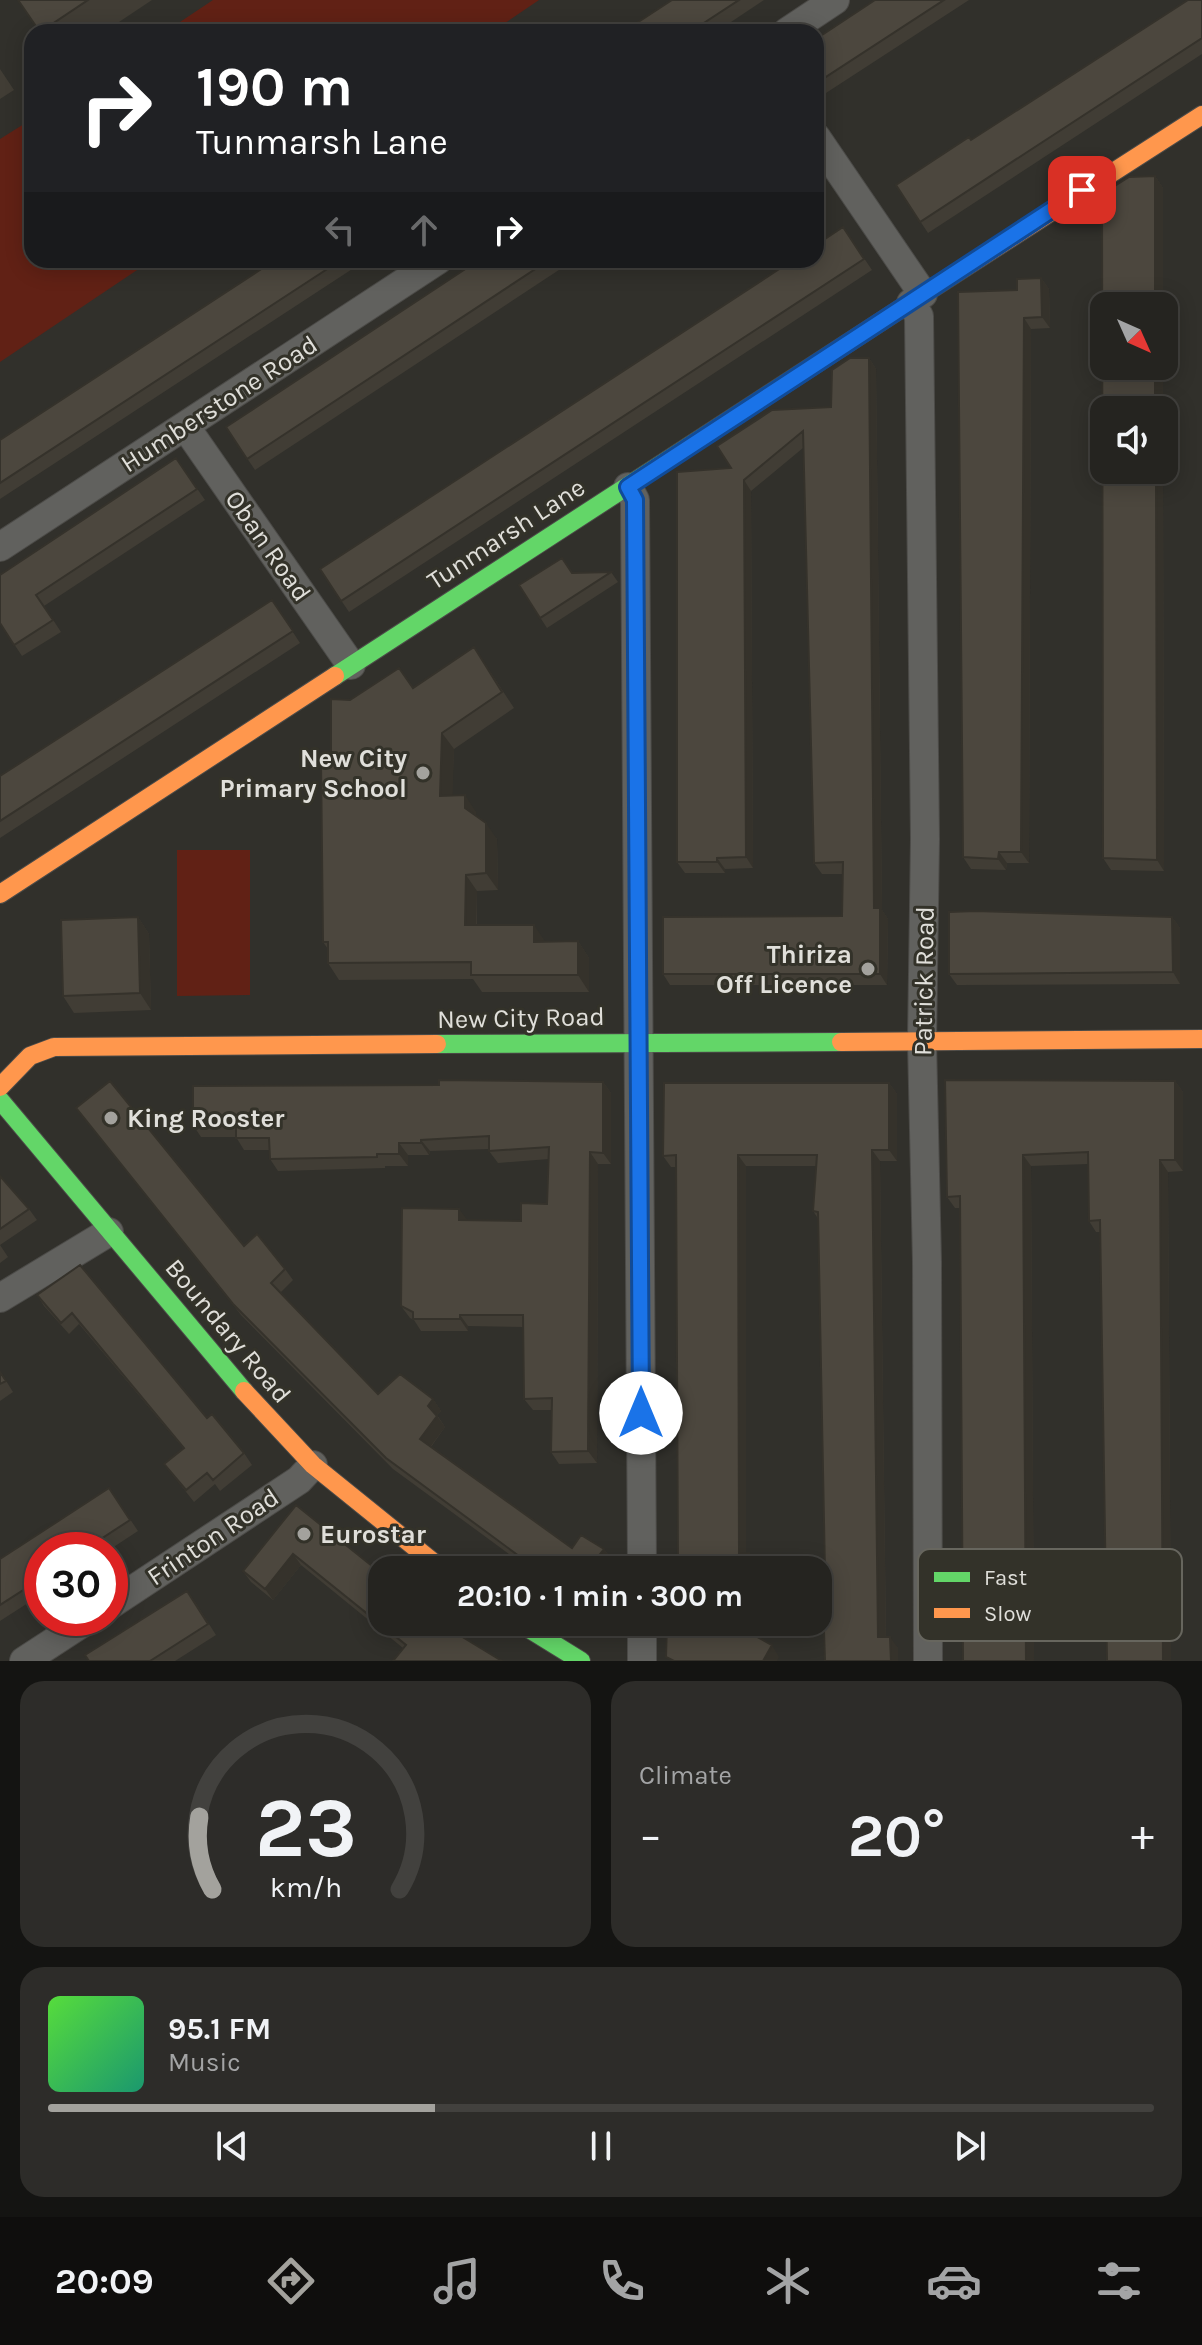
<!DOCTYPE html>
<meta charset="utf-8">
<style>
body{margin:0;font-family:Karla,sans-serif;background:#2d2c29;color:#f1f3f6;height:100vh;display:flex;flex-direction:column;font-size:30px;white-space:nowrap}
*{box-sizing:border-box;margin:0}
p{font-size:26px;color:#a3a4a5}
.icon{flex:none;width:44px;height:44px;fill:none;stroke:currentColor;stroke-width:2;stroke-linecap:round;stroke-linejoin:round}
.map{position:relative;height:1661px;overflow:hidden}
.side{display:flex;flex-direction:column;gap:20px;padding:20px;background:#141412;flex:1}
.side>*{flex:none}
.hud{position:absolute;left:24px;top:24px;width:800px;height:244px;border-radius:24px;box-shadow:0 4px 20px #0003,0 0 0 2px #42413e;background:#202124;color:#fff;overflow:hidden}
.needle{width:52px;rotate:135deg}
.controls{position:absolute;left:1090px;top:292px;display:grid;gap:16px}
.controls a{display:grid;place-items:center;width:88px;height:88px;border-radius:16px;background:#252420;box-shadow:0 4px 20px #0003,0 0 0 2px #42413e;font-size:40px}
.speed{position:absolute;left:24px;top:1532px;display:flex;gap:16px;font-size:40px;font-weight:700;text-align:center}
.speed>*{display:grid;place-content:center;width:104px;height:104px;border-radius:50%;background:#252420;box-shadow:0 4px 20px #0003,0 0 0 2px #42413e;line-height:1}
.speed .limit{border:12px solid #d22;background:#fff;color:#111}
.pin{position:absolute;display:grid;place-items:center;width:68px;height:68px;color:#fff;margin:-34px;border-radius:16px;box-shadow:0 4px 12px #0006}
.me{position:absolute;width:88px;margin:-44px;rotate:0deg;stroke-linejoin:round;filter:drop-shadow(0 0 6px #0008)}
.turn{display:flex;align-items:center;gap:28px;height:168px;padding:0 40px;font-size:36px}
.turn .icon{width:104px;height:104px;stroke-width:2.5}
.turn b{display:block;font-size:56px;line-height:68px}
.lanes{display:flex;align-items:center;height:76px;padding:0 40px;background:#0003;justify-content:center;gap:40px;direction:ltr}
.lanes .off{opacity:.35}
.big{font-size:60px;font-weight:700;line-height:1.1}
.side .card{flex:1;display:flex;flex-direction:column;justify-content:center;gap:12px;min-width:0;padding:0 28px;border-radius:24px;background:#2d2c29}
.side .dial{align-items:center;gap:0}
.dial svg{height:208px;overflow:visible;fill:none;stroke:#42413e;stroke-width:7;stroke-linecap:round;text-anchor:middle}
.dial text{fill:#f1f3f6;stroke:none}
.song{display:flex;align-items:center;gap:24px}
.cover{width:96px;height:96px;border-radius:12px;background:linear-gradient(135deg,hsl(110 70% 55%),hsl(160 70% 35%))}
.played{height:8px;border-radius:4px;background:linear-gradient(90deg,#a3a29d 35%,#42413e 35%)}
.keys{display:flex;justify-content:space-around;direction:ltr}
.heat{display:flex;justify-content:space-between;align-items:center;font-size:44px;direction:ltr}
.side .tiles{flex:1;display:grid;gap:20px;grid-template-columns:1fr 1fr}
.card:last-child{grid-column:span 2}
.trip{position:absolute;left:368px;top:1556px;width:464px;height:80px;border-radius:24px;background:#252420;box-shadow:0 4px 20px #0003,0 0 0 2px #42413e;font-weight:700;line-height:80px;text-align:center}
.tabs{display:flex;height:128px;justify-content:space-around;align-items:center;background:#0f0e0d;color:#a3a4a5}
.tabs .icon{width:56px;height:56px}
.tabs .current{color:#a3a29d}
.tabs b{font-size:36px;color:#f1f3f6}
.map>svg:first-child{display:block}
.green{fill:#612115}
.lines{fill:none;stroke-linecap:round;stroke-linejoin:round}
.street-casing{stroke:#4c4b48;stroke-width:30}
.fast-casing{stroke:#4c4b48;stroke-width:20}
.slow-casing{stroke:#4c4b48;stroke-width:20}
.street{stroke:#61615e;stroke-width:28}
.fast{stroke:#63d668;stroke-width:18}
.slow{stroke:#ff974d;stroke-width:18}
.wall{fill:#413d35}
.shaded-wall{fill:#35322b}
.building{fill:#4c473e;stroke:#35322b;stroke-width:2}
.route-casing{stroke:#114b97;stroke-width:20}
.route{stroke:#1a73e8;stroke-width:14}
.poi-dot{fill:#a3a29d;stroke:#333229;stroke-width:3}
.labels{text-anchor:middle;dominant-baseline:central;stroke-width:6;stroke-linejoin:round;paint-order:stroke}
.street-label{font-size:26px;fill:#e0dfda;stroke:#333229}
.poi-label{font-size:26px;font-weight:bold;fill:#e0dfda;stroke:#333229;text-anchor:end}
.key{fill:#333229;stroke:#67665e;stroke-width:2}
.key-label{font-size:22px;fill:#e0dfda}
</style>
<div class="map">
<svg width="1202" height="1661" viewBox="0 0 1202 1661">
<rect width="100%" height="100%" fill="#31302b"/>
<path class="green" d="M213,0H539L492,32H165Z
M32,119V260H152L0,362V139Z
M177,850H250V995L177,996Z"/>
<g class="lines">
<defs>
<path id="street" d="M787,32L835,0
M816,137L923,294
M911,303L919,316L925,839L922,1042L927,1262L928,1661
M185,426L351,665
M628,487L635,500L642,1570
M0,547L438,260
M0,1298L109,1232
M110,1605L299,1480L313,1465
M24,1661L90,1618
M642,1661V1622"/>
<path id="fast" d="M335,676L908,304
M437,1044L841,1042
M0,1100L244,1391
M518,1622L581,1661"/>
<path id="slow" d="M908,304L1202,115
M0,894L335,676
M841,1042L1202,1039
M0,1087L30,1056L54,1047L437,1044
M244,1391L313,1465L443,1570"/>
</defs>
<use href="#street" class="street-casing"/>
<use href="#fast" class="fast-casing"/>
<use href="#slow" class="slow-casing"/>
<use href="#street" class="street"/>
<use href="#fast" class="fast"/>
<use href="#slow" class="slow"/>
</g>
<path class="wall" d="M18,0H152L104,32H39Z
M672,0H764L716,32H623Z
M875,0H969L826,93L816,79Z
M1202,0V54L928,233L896,185Z
M0,69L14,90L0,99Z
M1155,176L1163,188V306H1104V366H1163V410H1104V470H1163L1164,871L1111,870L1103,858L1102,194L1129,177Z
M843,227L872,270L349,612L320,569Z
M275,260H366L0,499V440Z
M479,260H574L255,470L226,427Z
M1041,278L1049,289L1050,328L1031,329L1029,863H1007L1006,870L971,869L963,857L1017,290Z
M869,358L876,369L882,910L888,919L887,985H670L663,974L842,916L843,874H822L814,863L803,448L751,491L753,868L725,869V873H685L677,862L731,468L831,407Z
M176,458L205,500L44,606L61,632L22,656L0,623Z
M611,572L618,582L547,628L519,585L572,573Z
M272,600L300,643L0,838V776Z
M474,647L514,708L454,749L452,796L476,812V816L497,839L498,890L477,891V925L545,942L578,941L589,958V992H482L473,979L339,980L328,963V949L323,942L331,761L350,700L413,688Z
M138,917L149,934L151,1010L74,1013L63,996Z
M1172,917L1180,928V984L957,985L949,974Z
M945,1080L1175,1081L1183,1092V1171L1168,1172L1171,1661H1107L1100,1232H1096L1089,1221L1088,1164L1031,1166L1034,1661H963L960,1208H955L947,1197Z
M603,1082L611,1093V1164H598L597,1463L559,1464L551,1452L552,1410H533L524,1399L523,1327L468,1326V1331H421L414,1320L410,1318L401,1306L467,1220L521,1221L547,1204L549,1159L498,1163L489,1151V1149L430,1151L429,1155H408V1166H385V1168L278,1171L270,1159L269,1150H244L236,1137H201L193,1125L439,1085Z
M889,1083L897,1094V1161H880L886,1637L898,1648V1661L825,1573L819,1220L813,1211L816,1166H746V1553H749L757,1564V1570H678L676,1167H671L663,1156Z
M76,1108L244,1246L285,1269L293,1280L280,1293L378,1394L433,1399L441,1411L437,1415L445,1427L431,1447L572,1548L604,1549L612,1560L604,1570H531L393,1469L241,1315Z
M0,1176L29,1209L37,1220L0,1245Z
M0,1245L8,1257L0,1263Z
M80,1265L207,1418L244,1453L252,1465L220,1491L215,1484L194,1502L164,1464L183,1448L79,1324L69,1334L44,1306L37,1295Z
M0,1371L13,1392L0,1401Z
M109,1488L138,1531L109,1550H42V1594L0,1621V1559Z
M296,1505L442,1622L403,1648L301,1565L273,1600L251,1582L243,1571Z
M195,1602L216,1635L175,1661H89Z"/>
<path class="shaded-wall" d="M1155,176L1163,188V306H1155Z
M1041,278L1049,289L1050,328L1042,317Z
M1024,318L1031,329L1029,863L1021,852Z
M869,358L876,369L882,910L888,919L887,985L880,974L874,908Z
M1155,366H1163V410H1155Z
M1156,470H1163L1164,871L1157,860Z
M744,480L751,491L753,868L746,857Z
M442,733L454,749L452,812L440,796Z
M465,795L476,812L477,824L465,808Z
M486,823L497,839L498,890L486,873Z
M999,852L1007,863L1006,870L998,859Z
M717,858L725,869V873L717,862Z
M466,875L477,891L476,941L465,925Z
M138,917L149,934L151,1010L140,993Z
M1172,917L1180,928V984L1173,972Z
M534,925L545,941L534,942Z
M578,941L589,958V992L578,975Z
M1175,1081L1183,1092V1171L1175,1160Z
M603,1082L611,1093V1164L603,1153Z
M889,1083L897,1094V1161L889,1150Z
M421,1140L430,1151L429,1155L421,1143Z
M399,1143L408,1155V1166L399,1154Z
M872,1150L880,1161L886,1648L878,1637Z
M590,1152L598,1164L597,1463L588,1451Z
M738,1155L746,1166V1565L739,1554Z
M1023,1155L1031,1166L1034,1661H1026Z
M1160,1160L1168,1172L1171,1661H1163Z
M459,1209L468,1221L459,1220Z
M460,1315L468,1326V1331L460,1319Z
M433,1399L441,1411L435,1417L428,1406Z
M437,1416L445,1427L428,1450L420,1439Z
M604,1549L612,1560L604,1570H594L593,1563Z
M749,1553L757,1564V1570H749Z
M293,1554L301,1565L273,1600L265,1589Z
M890,1637L898,1648V1661H891Z
M772,1645L779,1657L777,1661H763Z"/>
<path class="building" d="M18,0H88L40,32Z
M672,0H739L690,32H623Z
M875,0H944L818,82L816,79V39Z
M1188,0H1202V38L920,222L896,185L969,137L971,140Z
M1155,176V306H1104V366H1155V410H1104V470H1156L1157,860L1103,858L1102,194L1129,177Z
M843,227L864,259L341,601L320,569L793,260H816V245Z
M275,260H341L0,483V440Z
M479,260H549L247,459L226,427Z
M1041,278L1042,317L1024,318L1021,852H999L998,859L963,857L958,292L1017,290V279Z
M850,358H869L874,908H880V974H663V917L842,916L843,862L814,863L803,431L744,480L746,857L717,858V862H677V472L731,468L717,446L772,410L831,407L832,370Z
M176,458L197,489L36,595L53,620L14,645L0,623V575Z
M562,558L572,573L611,572L540,618L519,585Z
M272,600L293,631L0,821V776Z
M474,647L502,692L442,733L440,796L465,795V808L486,823V873L466,875L465,925H534V942L578,941V975H471V962L328,963V942H323L321,761H331V699L350,700L399,668L413,688Z
M975,911L1172,917L1173,972L949,974V912Z
M138,917L140,993L63,996L61,920Z
M439,1080L603,1082V1153L590,1152L588,1451L551,1452L552,1398L524,1399L523,1315H460V1319H413V1312L401,1306L402,1208L459,1209V1220L521,1221V1203L547,1204L549,1147L489,1151V1136L421,1140V1143H399V1154H377V1157L270,1159L269,1138H236V1126L193,1125V1086L439,1085Z
M945,1080L1175,1081V1160H1160L1163,1661H1107L1100,1220L1089,1221L1088,1152L1023,1155L1026,1661H963L960,1196L947,1197Z
M110,1081L244,1246L257,1234L285,1269L271,1283L378,1394L400,1374L433,1399L428,1406L437,1416L420,1439L572,1548L581,1535L604,1549L593,1563L597,1566L594,1570H538L386,1458L233,1304L76,1108Z
M664,1083H889V1150H872L878,1637H890L891,1661H825L822,1573H825L818,1212L813,1211L817,1155H738L739,1554L749,1553V1570H678L676,1155L663,1156Z
M0,1176L29,1209L0,1229Z
M80,1265L207,1418L212,1414L244,1453L213,1480L207,1473L186,1490L164,1464L184,1448L72,1313L61,1323L37,1295Z
M0,1372L6,1381L0,1384Z
M109,1488L130,1520L84,1550H42V1578L0,1605V1559Z
M296,1505L382,1574V1622H442L451,1630L502,1661H393L406,1645L293,1554L265,1589L243,1571Z
M187,1591L208,1624L150,1661H89L85,1655Z
M667,1622H730L772,1645L763,1661H674L666,1657Z"/>
<g class="lines">
<defs>
<path id="route" d="M641,1413L635,500L628,487L1082,190"/>
</defs>
<use href="#route" class="route-casing"/>
<use href="#route" class="route"/>
</g>
<g class="poi-dot">
<circle cx="423" cy="773" r="8"/>
<circle cx="868" cy="969" r="8"/>
<circle cx="111" cy="1118" r="8"/>
<circle cx="304" cy="1534" r="8"/>
</g>
<g class="labels">
<g class="street-label">
<text transform="translate(219 404) rotate(-33)">Humberstone Road</text>
<text transform="translate(506 534) rotate(-33)">Tunmarsh Lane</text>
<text transform="translate(268 546) rotate(55)">Oban Road</text>
<text transform="translate(924 981) rotate(-89)">Patrick Road</text>
<text transform="translate(521 1018) rotate(-1)">New City Road</text>
<text transform="translate(228 1331) rotate(50)">Boundary Road</text>
<text transform="translate(213 1537) rotate(-34)">Frinton Road</text>
</g>
<g class="poi-label">
<text x="407" y="758">New City<tspan x="407" dy="30">Primary School</tspan></text>
<text x="852" y="954">Thiriza<tspan x="852" dy="30">Off Licence</tspan></text>
<text x="127" y="1118" text-anchor="start">King Rooster</text>
<text x="320" y="1534" text-anchor="start">Eurostar</text>
</g>
</g>
<rect x="918" y="1549" width="264" height="92" rx="12" class="key"/>
<rect x="934" y="1572" width="36" height="10" fill="#63d668"/>
<rect x="934" y="1608" width="36" height="10" fill="#ff974d"/>
<g class="key-label">
<text x="984" y="1585">Fast</text>
<text x="984" y="1621">Slow</text>
</g>
</svg>
<div class="controls">
<a><svg class="needle" viewBox="-14 -14 28 28"><path d="M0-13l5 13h-10z" fill="#e53935"/><path d="M0 13l5-13h-10z" fill="#a3a4a5"/></svg></a>
<a><svg class="icon" aria-label="sound" viewBox="0 0 24 24"><path d="M4 9h4l5-4v14l-5-4H4zM17 9q2 3 0 6"/></svg></a>
</div>
<div class="speed"><div class="limit">30</div></div>
<div class="pin" style="left:1082px;top:190px;background:#d93025"><svg class="icon" aria-label="arrive" viewBox="0 0 24 24"><path d="M6 21V4h12l-3 4 3 4H6"/></svg></div>
<svg class="me" style="left:641px;top:1413px" viewBox="-20 -20 40 40"><circle r="19" fill="#fff"/><path d="M0-13L10 11 0 6-10 11z" fill="#1a73e8"/></svg>
<div class="trip">20:10 · 1 min · 300 m</div>
<div class="hud">
<div class="turn"><svg class="icon" aria-label="right" viewBox="0 0 24 24"><path d="M7 20v-9h11M14 6l5 5-5 5"/></svg><div><b>190 m</b>Tunmarsh Lane</div></div>
<div class="lanes"><svg class="icon off" aria-label="left" viewBox="0 0 24 24"><path d="M17 20v-9H6M10 6l-5 5 5 5"/></svg><svg class="icon off" aria-label="ahead" viewBox="0 0 24 24"><path d="M12 20V5M6 11l6-6 6 6"/></svg><svg class="icon" aria-label="right" viewBox="0 0 24 24"><path d="M7 20v-9h11M14 6l5 5-5 5"/></svg></div>
</div>
</div>
<section class="side">
<div class="tiles">
<div class="card dial"><svg viewBox="0 0 100 80">
<path d="M14 69A42 42 0 1 1 86 69"/>
<path d="M14 69A42 42 0 0 1 9 41" stroke="#a3a29d"/>
<text x="50" y="56" font-size="32" font-weight="700">23</text>
<text x="50" y="72" font-size="11">km/h</text>
</svg></div>
<div class="card"><p>Climate</p>
<div class="heat"><a>−</a><b class="big">20°</b><a>+</a></div>
</div>
<div class="card">
<div class="song"><i class="cover"></i><div><b>95.1 FM</b><p>Music</p></div></div>
<div class="played"></div>
<div class="keys"><svg class="icon" aria-label="previous" viewBox="0 0 24 24"><path d="M18 5L8 12l10 7zM5 5v14"/></svg><svg class="icon" aria-label="pause" viewBox="0 0 24 24"><path d="M8 5v14M16 5v14"/></svg><svg class="icon" aria-label="next" viewBox="0 0 24 24"><path d="M6 5l10 7-10 7zM19 5v14"/></svg></div>
</div>
</div>
</section>
<nav class="tabs">
<b>20:09</b>
<svg class="icon current" aria-label="directions" viewBox="0 0 24 24"><path d="M12 3l9 9-9 9-9-9zM9 14v-3h6M13 9l2 2-2 2"/></svg>
<svg class="icon" aria-label="music" viewBox="0 0 24 24"><path d="M9 18V5l10-2v13"/><circle cx="6" cy="18" r="3"/><circle cx="16" cy="16" r="3"/></svg>
<svg class="icon" aria-label="phone" viewBox="0 0 24 24"><path d="M5 4h4l2 5-3 2q2 4 5 5l2-3 5 2v4C11 20 4 13 5 4z"/></svg>
<svg class="icon" aria-label="climate" viewBox="0 0 24 24"><path d="M12 3v18M4 7l16 10M4 17L20 7"/></svg>
<svg class="icon" aria-label="car" viewBox="0 0 24 24"><path d="M5 17H2v-5l4-1 3-4h7l3 4 3 1v5h-3M9 17h6M6 11h13"/><circle cx="7" cy="17" r="2"/><circle cx="17" cy="17" r="2"/></svg>
<svg class="icon" aria-label="filters" viewBox="0 0 24 24"><path d="M4 7h16M4 17h16"/><circle cx="9" cy="7" r="2"/><circle cx="15" cy="17" r="2"/></svg>
</nav>
